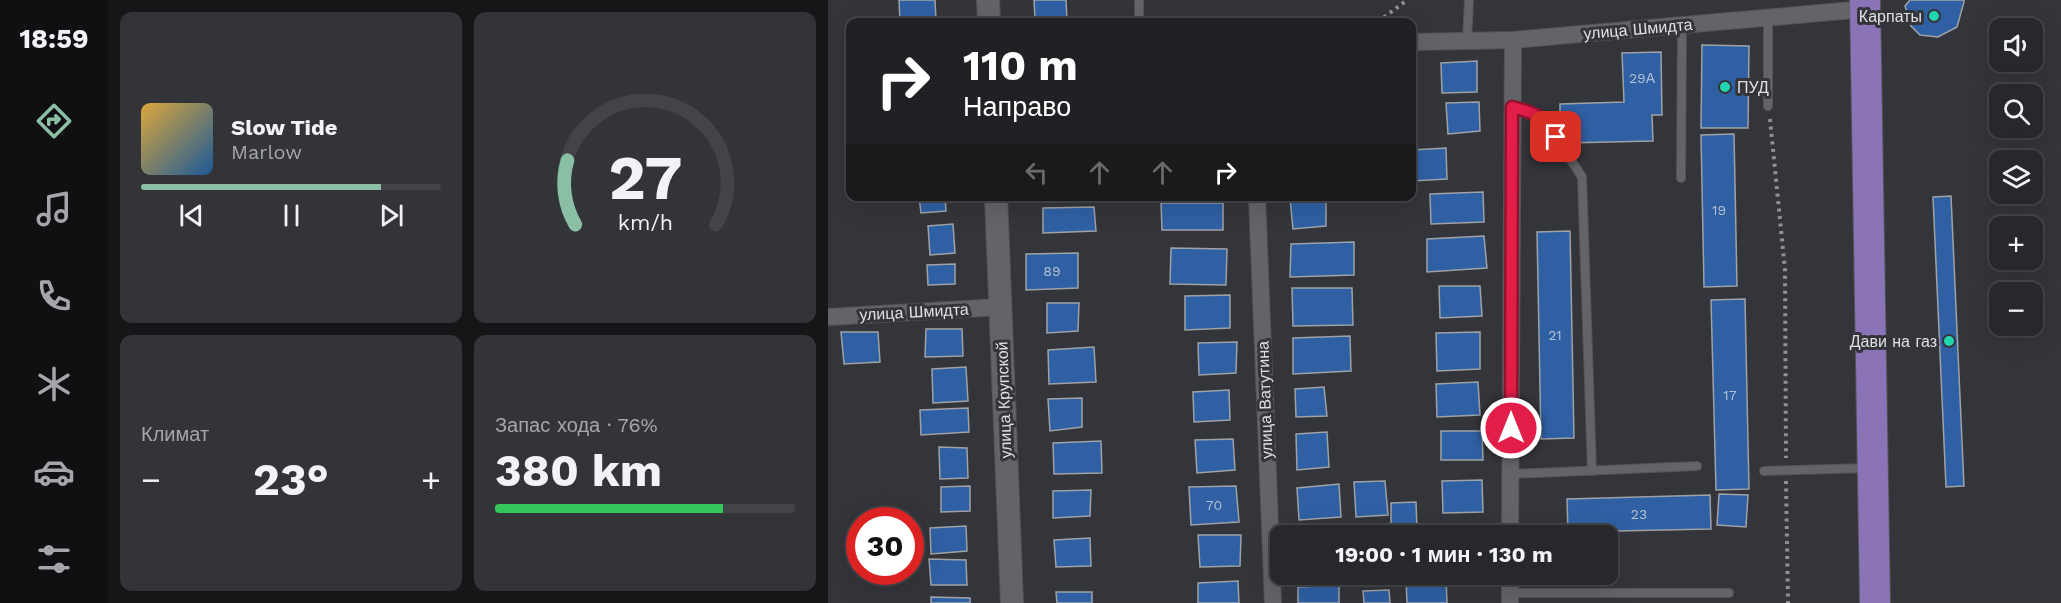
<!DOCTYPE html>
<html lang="ru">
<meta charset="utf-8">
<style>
body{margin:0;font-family:"Work Sans",sans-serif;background:#333438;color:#f1f3f6;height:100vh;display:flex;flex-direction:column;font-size:22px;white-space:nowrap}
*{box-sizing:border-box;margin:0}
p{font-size:20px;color:#a4a6a9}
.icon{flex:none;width:33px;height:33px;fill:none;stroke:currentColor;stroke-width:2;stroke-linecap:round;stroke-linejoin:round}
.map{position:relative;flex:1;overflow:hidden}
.side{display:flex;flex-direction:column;gap:12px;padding:12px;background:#151618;width:720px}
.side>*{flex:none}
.hud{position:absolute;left:18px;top:18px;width:570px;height:183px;border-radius:12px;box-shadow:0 6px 24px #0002,0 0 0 2px #434448;background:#202124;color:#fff;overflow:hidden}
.fabs{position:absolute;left:1161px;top:18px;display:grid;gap:12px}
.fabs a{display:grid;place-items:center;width:54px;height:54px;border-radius:12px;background:#27282c;box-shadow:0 6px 24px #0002,0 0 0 2px #434448;font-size:30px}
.speed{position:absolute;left:18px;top:507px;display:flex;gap:12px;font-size:30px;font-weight:700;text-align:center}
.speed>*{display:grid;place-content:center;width:78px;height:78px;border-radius:50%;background:#27282c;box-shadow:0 6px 24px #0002,0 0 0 2px #434448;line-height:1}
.speed .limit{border:9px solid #d22;background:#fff;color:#111}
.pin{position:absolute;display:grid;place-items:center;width:51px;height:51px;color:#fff;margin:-26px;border-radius:12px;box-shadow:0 3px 9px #0006}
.me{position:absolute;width:66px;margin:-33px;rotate:0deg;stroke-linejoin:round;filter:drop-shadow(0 0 4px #0008)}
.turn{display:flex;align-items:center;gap:21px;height:126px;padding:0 18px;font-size:27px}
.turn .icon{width:78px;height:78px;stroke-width:2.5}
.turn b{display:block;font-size:42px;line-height:51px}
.lanes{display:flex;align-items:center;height:57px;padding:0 18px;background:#0003;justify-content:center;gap:30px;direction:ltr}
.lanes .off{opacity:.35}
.big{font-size:45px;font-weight:700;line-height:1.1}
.side .card{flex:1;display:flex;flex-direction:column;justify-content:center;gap:9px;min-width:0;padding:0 21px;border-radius:12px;background:#333438}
.side .dial{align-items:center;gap:0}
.dial svg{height:156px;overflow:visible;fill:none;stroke:#434448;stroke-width:7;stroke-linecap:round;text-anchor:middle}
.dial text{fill:#f1f3f6;stroke:none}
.song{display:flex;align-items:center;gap:18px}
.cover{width:72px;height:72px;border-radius:9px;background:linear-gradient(135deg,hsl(40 70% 55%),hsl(210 70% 35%))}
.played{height:6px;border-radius:3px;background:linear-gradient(90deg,#8abfa5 80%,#434448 80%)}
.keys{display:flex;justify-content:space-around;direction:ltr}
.heat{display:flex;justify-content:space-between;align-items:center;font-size:33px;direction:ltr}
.charge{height:9px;border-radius:4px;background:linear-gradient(90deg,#34c759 76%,#434448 0)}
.side .tiles{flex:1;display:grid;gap:12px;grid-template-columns:repeat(2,1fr)}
.trip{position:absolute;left:442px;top:525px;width:348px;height:60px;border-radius:12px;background:#27282c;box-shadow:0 6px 24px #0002,0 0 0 2px #434448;font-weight:700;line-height:60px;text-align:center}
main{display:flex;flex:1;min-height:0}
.dock{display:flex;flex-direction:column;width:108px;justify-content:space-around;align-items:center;background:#101012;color:#a4a6a9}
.dock .icon{width:42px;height:42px}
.dock .active{color:#8abfa5}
.dock b{font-size:27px;color:#f1f3f6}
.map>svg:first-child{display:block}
.building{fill:#2f60a3;stroke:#9ea2a7;stroke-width:1.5}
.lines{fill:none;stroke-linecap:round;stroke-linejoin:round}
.lane-casing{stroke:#535457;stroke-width:10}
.street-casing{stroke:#535457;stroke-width:18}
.secondary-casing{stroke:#535457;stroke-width:24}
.highway-casing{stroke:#535457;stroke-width:32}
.path{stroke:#909195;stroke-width:4;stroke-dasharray:3 4.5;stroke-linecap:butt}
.lane{stroke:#63646a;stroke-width:8}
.street{stroke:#63646a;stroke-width:16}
.secondary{stroke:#63646a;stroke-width:22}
.highway{stroke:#8a74b7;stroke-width:30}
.route-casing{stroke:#92132f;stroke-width:15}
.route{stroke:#e11d48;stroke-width:10}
.poi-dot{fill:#23d5af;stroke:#34353a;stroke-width:2}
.labels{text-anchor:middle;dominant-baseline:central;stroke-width:6;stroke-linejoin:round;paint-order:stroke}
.number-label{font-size:14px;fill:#b3c0d3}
.poi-label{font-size:16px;fill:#dfe0e3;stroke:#34353a;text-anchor:end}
.street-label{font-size:16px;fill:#dfe0e3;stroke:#34353a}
</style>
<main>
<nav class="dock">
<b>18:59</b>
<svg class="icon active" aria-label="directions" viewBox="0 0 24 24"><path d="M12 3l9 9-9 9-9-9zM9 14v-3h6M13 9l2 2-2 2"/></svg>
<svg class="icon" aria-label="music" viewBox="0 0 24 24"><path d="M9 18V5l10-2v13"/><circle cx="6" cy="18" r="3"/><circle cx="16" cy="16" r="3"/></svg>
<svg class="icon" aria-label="phone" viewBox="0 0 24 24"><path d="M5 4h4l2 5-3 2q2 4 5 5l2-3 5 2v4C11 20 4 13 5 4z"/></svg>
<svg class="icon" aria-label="climate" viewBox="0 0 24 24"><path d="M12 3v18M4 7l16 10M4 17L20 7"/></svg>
<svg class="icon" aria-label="car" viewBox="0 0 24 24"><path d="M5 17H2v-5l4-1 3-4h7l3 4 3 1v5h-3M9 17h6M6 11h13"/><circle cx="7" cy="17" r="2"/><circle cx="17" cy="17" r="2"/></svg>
<svg class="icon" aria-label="filters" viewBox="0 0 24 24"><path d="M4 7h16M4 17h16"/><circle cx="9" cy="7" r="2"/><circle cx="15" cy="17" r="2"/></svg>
</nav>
<section class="side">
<div class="tiles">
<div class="card">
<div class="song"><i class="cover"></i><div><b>Slow Tide</b><p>Marlow</p></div></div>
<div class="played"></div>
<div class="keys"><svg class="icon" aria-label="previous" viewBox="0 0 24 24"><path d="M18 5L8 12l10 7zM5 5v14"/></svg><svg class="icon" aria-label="pause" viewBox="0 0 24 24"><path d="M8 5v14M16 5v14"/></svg><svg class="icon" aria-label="next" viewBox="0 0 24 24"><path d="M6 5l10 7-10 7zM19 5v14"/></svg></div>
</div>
<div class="card dial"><svg viewBox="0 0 100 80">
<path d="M14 69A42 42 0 1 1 86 69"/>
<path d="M14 69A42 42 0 0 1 10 36" stroke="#8abfa5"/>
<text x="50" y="56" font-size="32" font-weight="700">27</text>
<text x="50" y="72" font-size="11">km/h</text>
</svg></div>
<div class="card"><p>Климат</p>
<div class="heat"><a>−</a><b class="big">23°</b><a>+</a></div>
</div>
<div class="card"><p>Запас хода · 76%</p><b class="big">380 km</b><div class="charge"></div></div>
</div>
</section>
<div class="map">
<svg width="1233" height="603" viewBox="0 0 1233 603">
<rect width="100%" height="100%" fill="#34353a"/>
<path class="building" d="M71,0H107L108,20L72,22Z
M206,0H238L239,19H207Z
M1082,0H1136V2L1129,27L1110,37L1092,35L1083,26L1077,6Z
M874,45L921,46L920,128H873Z
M833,52L834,115H824L825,141L739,143V117H732V104L796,102L794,53Z
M649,61V92L614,93L613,63Z
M651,102L652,131L620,134L618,103Z
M906,134L909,286L876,287L873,135Z
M618,148L619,179L584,181V150Z
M655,192L656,222L603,224L602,194Z
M91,196H117L118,211L93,213Z
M1123,196L1136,486L1118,487L1105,197Z
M498,198V226L465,229L462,199Z
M333,203H395V230H334Z
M266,207L268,231L215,233V208Z
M125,224L127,253L102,255L100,226Z
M742,231L746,438L713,439L709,232Z
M656,236L659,268L599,272V239Z
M526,242V275L462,277L463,244Z
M343,248L399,249L398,285L342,284Z
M250,253V288L198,290V254Z
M127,264V284L100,285L99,265Z
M611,286H652L654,316L612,318Z
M464,288H524L525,325L465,326Z
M402,295V328L357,330V296Z
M917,299L921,489L888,490L883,300Z
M219,303H251L250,331L219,333Z
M98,329H134L135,356L97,357Z
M13,332H50L52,362L16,364Z
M652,332V369L609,371L608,333Z
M522,336L523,371L465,374V338Z
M409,342L408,373L371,375L370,343Z
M266,347L268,382L221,384L220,350Z
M138,367L140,401L105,403L104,369Z
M650,382L652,415L609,417L608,384Z
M496,387L499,416L468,417L467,389Z
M401,390L402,420L366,422L365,392Z
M254,398V427L222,431L220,399Z
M140,408L141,432L93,435L92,410Z
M613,431H654L655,460H613Z
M499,432L501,467L469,470L468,434Z
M405,439L407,470L369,473L367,440Z
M273,441L274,473L226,474L225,443Z
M111,447L139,448L140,478L112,479Z
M654,480L655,512L615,513L614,481Z
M557,481L560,515L528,517L526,482Z
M511,484L513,517L471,520L469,488Z
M142,486V511L113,512V487Z
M408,486L411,522L363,525L361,487Z
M263,490L262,516L225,518V491Z
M891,494L920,495L918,527L889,525Z
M882,495L883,529L740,532L739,499Z
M588,502L589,529L563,530V503Z
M138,526L139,551L103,554L102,528Z
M653,530V536H619L618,531Z
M507,533V536H470V535Z
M370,535H413L412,566L372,567Z
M262,538L263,566L228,567L226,540Z
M101,559L138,560L139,585H103Z
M618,577L619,603H579L578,578Z
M410,581L411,603H370V583Z
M511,585V603H470V587Z
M561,590L562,603H536L535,591Z
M228,592H264V603H229Z
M103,597L142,598V603H103Z"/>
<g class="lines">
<defs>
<path id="lane" d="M311,0V22
M639,41L641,0
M940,106V18
M684,107L707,113L719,123L754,177L764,471
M853,178L854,25
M936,471L1041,468
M683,474L869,466
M682,593H901"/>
<path id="street" d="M584,42L685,40L1037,9
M429,196L445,603
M0,317L172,307
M682,536L685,40
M682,603V574"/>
<path id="secondary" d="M160,0L161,22
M168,196L184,603"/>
<path id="highway" d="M1037,0L1047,603"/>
</defs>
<use href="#lane" class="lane-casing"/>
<use href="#street" class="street-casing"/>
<use href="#secondary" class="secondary-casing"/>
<use href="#highway" class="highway-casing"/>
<path class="path" d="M550,22L579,0
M942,119L957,270L958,458
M958,481L960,603"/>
<use href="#lane" class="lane"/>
<use href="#street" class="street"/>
<use href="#secondary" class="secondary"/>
<use href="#highway" class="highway"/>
</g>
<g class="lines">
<defs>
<path id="route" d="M683,428L684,107C708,113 715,116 728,137"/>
</defs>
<use href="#route" class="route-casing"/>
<use href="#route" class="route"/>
</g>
<g class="poi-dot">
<circle cx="1106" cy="16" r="6"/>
<circle cx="897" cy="87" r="6"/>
<circle cx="1121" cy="341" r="6"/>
</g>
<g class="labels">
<g class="number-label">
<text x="814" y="78">29А</text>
<text x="891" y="210">19</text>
<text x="224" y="271">89</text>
<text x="727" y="335">21</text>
<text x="902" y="395">17</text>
<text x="386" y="505">70</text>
<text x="811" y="514">23</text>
</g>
<g class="poi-label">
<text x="1094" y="16">Карпаты</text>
<text x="909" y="87" text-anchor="start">ПУД</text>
<text x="1109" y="341">Дави на газ</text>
</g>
<g class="street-label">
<text transform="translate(810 29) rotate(-5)">улица Шмидта</text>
<text transform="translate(86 312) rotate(-3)">улица Шмидта</text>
<text transform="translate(176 400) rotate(-92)">улица Крупской</text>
<text transform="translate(437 400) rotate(-92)">улица Ватутина</text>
</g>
</g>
</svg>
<div class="fabs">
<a><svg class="icon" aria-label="sound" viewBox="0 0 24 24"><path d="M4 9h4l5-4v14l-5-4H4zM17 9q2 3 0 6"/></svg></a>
<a><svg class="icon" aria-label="search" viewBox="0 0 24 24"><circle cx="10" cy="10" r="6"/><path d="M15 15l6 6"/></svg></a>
<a><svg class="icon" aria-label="layers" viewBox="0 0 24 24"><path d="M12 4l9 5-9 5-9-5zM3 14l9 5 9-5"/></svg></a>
<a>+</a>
<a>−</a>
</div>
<div class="speed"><div class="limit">30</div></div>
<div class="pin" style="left:728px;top:137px;background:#d93025"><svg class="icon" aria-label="arrive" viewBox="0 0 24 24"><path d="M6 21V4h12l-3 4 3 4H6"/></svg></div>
<svg class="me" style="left:683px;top:428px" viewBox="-20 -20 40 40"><circle r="17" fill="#e11d48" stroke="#fff" stroke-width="3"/><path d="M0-11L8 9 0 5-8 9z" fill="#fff"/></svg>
<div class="trip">19:00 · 1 мин · 130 m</div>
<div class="hud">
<div class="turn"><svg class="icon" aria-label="right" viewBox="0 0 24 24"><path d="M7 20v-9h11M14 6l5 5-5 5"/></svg><div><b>110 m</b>Направо</div></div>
<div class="lanes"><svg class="icon off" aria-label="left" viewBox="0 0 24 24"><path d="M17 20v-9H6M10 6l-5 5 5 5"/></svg><svg class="icon off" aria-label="ahead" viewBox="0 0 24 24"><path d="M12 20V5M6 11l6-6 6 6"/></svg><svg class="icon off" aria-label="ahead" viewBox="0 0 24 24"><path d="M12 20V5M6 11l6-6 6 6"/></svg><svg class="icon" aria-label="right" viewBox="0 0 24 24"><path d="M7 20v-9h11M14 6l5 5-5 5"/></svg></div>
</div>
</div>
</main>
